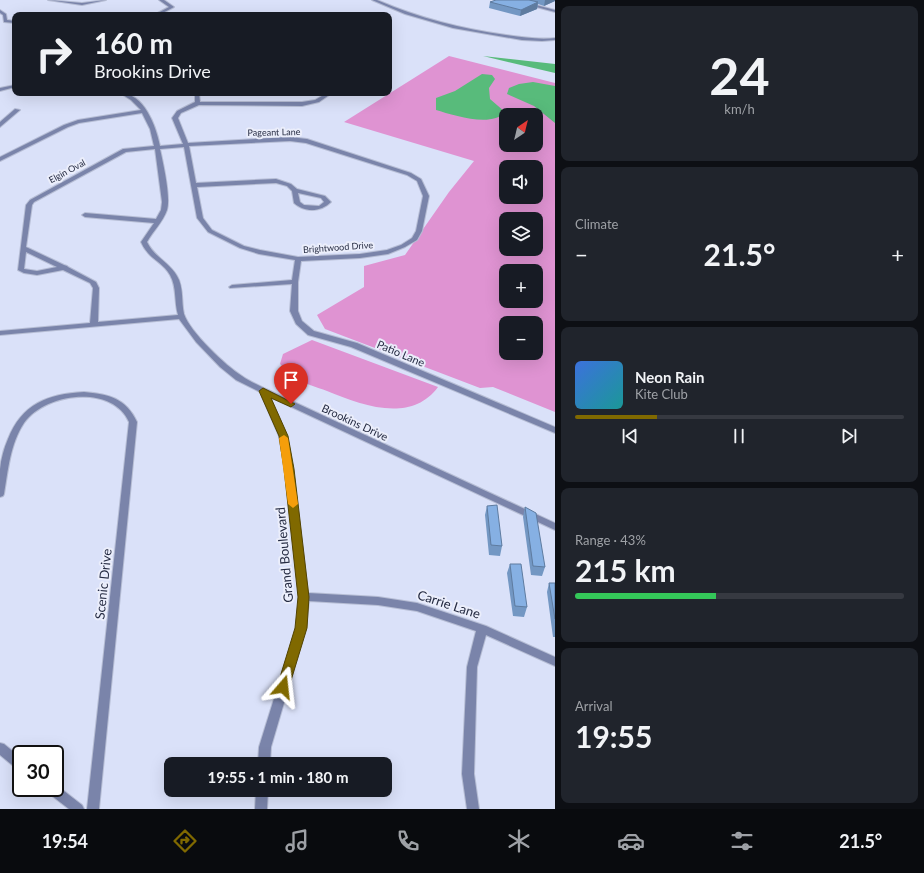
<!DOCTYPE html>
<meta charset="utf-8">
<style>
body{margin:0;font-family:Lato,sans-serif;background:#20242c;color:#f1f3f6;height:100vh;display:flex;flex-direction:column;font-size:15px;white-space:nowrap}
*{box-sizing:border-box;margin:0}
p{font-size:13px;color:#9ea1a6}
.icon{flex:none;width:22px;height:22px;fill:none;stroke:currentColor;stroke-width:2;stroke-linecap:round;stroke-linejoin:round}
.map{position:relative;flex:1;overflow:hidden}
.panel{display:flex;flex-direction:column;gap:6px;padding:6px;background:#0d0f14;width:369px}
.panel>*{flex:none}
.top-card{position:absolute;left:12px;top:12px;width:380px;height:84px;border-radius:8px;box-shadow:0 4px 16px #0002;background:#171b24;color:#f1f3f6;overflow:hidden}
.needle{width:26px;rotate:35deg}
.buttons{position:absolute;left:499px;top:108px;display:grid;gap:8px}
.buttons a{display:grid;place-items:center;width:44px;height:44px;border-radius:8px;background:#171b24;box-shadow:0 4px 16px #0002;font-size:20px}
.speed{position:absolute;left:12px;top:745px;display:flex;gap:8px;font-size:20px;font-weight:700;text-align:center}
.speed>*{display:grid;place-content:center;width:52px;height:52px;border-radius:50%;background:#171b24;box-shadow:0 4px 16px #0002;line-height:1}
.speed .limit{border:2px solid #111;border-radius:6px;background:#fff;color:#111}
.pin{position:absolute;display:grid;place-items:center;width:34px;height:34px;color:#fff;margin:-41px -17px;border-radius:50% 50% 50% 0;rotate:-45deg;box-shadow:0 0 4px #0007}
.pin .icon{rotate:45deg}
.me{position:absolute;width:44px;margin:-22px;rotate:17deg;stroke-linejoin:round;filter:drop-shadow(0 0 3px #0008)}
.turn{display:flex;align-items:center;gap:14px;height:84px;padding:0 16px;font-size:18px}
.turn .icon{width:52px;height:52px;stroke-width:2.5}
.turn b{display:block;font-size:28px;line-height:34px}
.big{font-size:30px;font-weight:700;line-height:1.1}
.panel .widget{flex:1;display:flex;flex-direction:column;justify-content:center;gap:6px;min-width:0;padding:0 14px;border-radius:8px;background:#20242c}
.panel .dial{align-items:center;gap:0}
.dial b{font-size:52px;line-height:1}
.song{display:flex;align-items:center;gap:12px}
.cover{width:48px;height:48px;border-radius:6px;background:linear-gradient(135deg,hsl(220 70% 55%),hsl(180 70% 35%))}
.played{height:4px;border-radius:2px;background:linear-gradient(90deg,#806900 25%,#363941 25%)}
.keys{display:flex;justify-content:space-around;direction:ltr}
.heat{display:flex;justify-content:space-between;align-items:center;font-size:22px;direction:ltr}
.charge{height:6px;border-radius:3px;background:linear-gradient(90deg,#34c759 43%,#363941 0)}
.trip{position:absolute;left:164px;top:757px;width:228px;height:40px;border-radius:8px;background:#171b24;box-shadow:0 4px 16px #0002;font-weight:700;line-height:40px;text-align:center}
.tab-bar{display:flex;height:64px;justify-content:space-around;align-items:center;background:#090b0e;color:#9ea1a6}
.tab-bar .icon{width:28px;height:28px}
.tab-bar .current{color:#806900}
.tab-bar b{font-size:18px;color:#f1f3f6}
main{display:flex;flex:1;min-height:0}
.map>svg:first-child{display:block}
.green{fill:#df93d2;fill-rule:evenodd}
.water{fill:#58bb7b}
.lines{fill:none;stroke-linecap:round;stroke-linejoin:round}
.minor-casing{stroke:#b6bdd4;stroke-width:2}
.minor{fill:#7a84aa;fill-rule:evenodd}
.wall{fill:#7397c3}
.shaded-wall{fill:#5e7b9f}
.building{fill:#86b0e3;stroke:#5e7b9f}
.route{fill:#806900;stroke:#534400}
.slow{fill:#f59e0b}
.labels{text-anchor:middle;dominant-baseline:central;stroke-width:4;stroke-linejoin:round;paint-order:stroke}
.far-street-label{font-size:9px;fill:#252b42;stroke:#ebeefb}
.street-label{font-size:11px;fill:#252b42;stroke:#ebeefb}
.near-street-label{font-size:13px;fill:#252b42;stroke:#ebeefb}
</style>
<main>
<div class="map">
<svg width="555" height="809" viewBox="0 0 555 809">
<rect width="100%" height="100%" fill="#dae1f9"/>
<path class="green" d="M449,56L555,83V412L493,387L480,388L325,329L317,315L364,287V266L405,255L449,192L474,161L344,122ZM506,115H536V145H506ZM506,167H536V197H506ZM506,219H536V249H506ZM506,271H536V301H506ZM506,323H536V353H506Z
M312,340L438,387C411,424 361,405 327,391C317,387 304,384 296,378C290,374 285,368 280,364L283,354Z"/>
<path class="water" d="M483,56L555,64V73Z
M482,74L492,75L495,79L489,88L490,99L505,112C492,128 453,115 436,110V98L455,91Z
M533,82L555,86V123L534,106L507,94L509,88L519,84Z"/>
<g class="lines">
<defs>
<path id="minor" d="M48,0L82,3L106,0L82,5Z
M159,0H164L174,7L159,15H154L169,7Z
M372,0H377C419,18 462,29 506,35C523,37 539,40 555,38V40L542,41L522,40L453,28L405,14Z
M510,0H517L555,10V12Z
M0,10L6,14L7,20L15,21V23L4,22L3,15L0,13Z
M15,85V87L0,91V88Z
M120,93C144,93 156,126 160,146L183,144L172,118L177,111L195,102V93H199L200,102H302L315,100L327,93H332L319,102L302,106L199,105L181,113L178,118L188,143L290,137L307,139L411,173L421,179L429,196L422,231L417,240L405,247L388,254L360,258L301,261L298,282V311L302,321L314,331L357,343L555,427V433L351,347L308,335L296,324L290,311L292,284L230,288L229,287L232,285L292,280L295,260L259,254L240,248L208,232L197,218L184,147L160,149C163,163 171,197 167,210C163,222 153,231 147,242C154,257 169,262 177,276C184,287 181,302 184,314C190,332 226,366 242,376C249,381 258,385 266,389L555,523V530L270,397L287,436L293,469L308,593L378,597L417,603L486,626L555,657V666L486,635L477,667L474,774L479,809H467L462,774L467,667L476,631L417,611L378,605L309,601L306,628L271,747L270,764H258L259,747L296,628L299,597L285,469L279,436L260,392L236,380L220,367L196,342L179,319L0,335V331L90,323L93,288L90,283L63,270L37,275L24,273L18,270L26,205L30,200L123,149L154,146L150,129L142,113L79,123L68,127L0,161V157L64,125L78,120L141,110L131,100ZM290,141L306,143L407,175L417,181L423,196L416,231L412,238L401,245L387,250L360,254L298,257L260,250L244,246L212,230L203,218L197,187L276,183L287,186L292,191L294,203C305,213 321,212 331,202L325,196L297,189L291,184L276,179L196,183L189,146ZM155,149L162,202L161,210L156,219L85,213L82,215L85,217L154,223L141,242C149,260 162,261 170,275C177,287 174,302 178,315L98,322L99,288L96,282L68,267L67,266L64,265L26,247L32,205L34,202L126,152ZM298,193L321,198L324,202L319,206L304,205L300,202ZM26,252L57,267L37,271L24,269Z
M15,109L20,110L0,127V122Z
M84,392C108,394 126,398 137,422L99,809H87L129,422C112,384 45,393 24,423C10,444 8,471 4,494L3,496L0,497C0,488 0,478 0,469C1,459 4,448 8,439C22,404 47,394 84,392Z
M0,743L4,744L21,758V770L17,769L0,755Z
M55,784L82,805L84,809H69L47,792L45,788H55Z
M256,790H268L267,809H255Z"/>
</defs>
<use href="#minor" class="minor-casing"/>
<use href="#minor" class="minor"/>
</g>
<path class="wall" d="M496,0H555V1L544,6L538,4L537,9L520,16L489,8L490,2Z
M487,506L502,546L500,556L489,555L485,515Z
M525,507L545,567L542,576L531,575L523,517Z
M510,564L527,607L524,617L513,616L507,573Z
M549,583H555V637H553L547,592Z"/>
<path class="shaded-wall" d="M545,0H555V1L544,6Z
M538,2L537,9L520,16L521,10Z"/>
<path class="building" d="M496,0H529L538,2L521,10L490,2Z
M497,505L502,546L491,545L487,506Z
M525,507L536,513L545,567L533,566Z
M510,564H521L527,607L515,606Z
M549,583H555V619Z"/>
<path class="route" d="M263,388L295,404L291,407L271,398L288,436L294,469L309,597L307,628L289,687L287,691L283,692L279,691L277,687L295,628L298,597L284,469L279,436L259,391Z"/>
<path class="slow" d="M284,435L288,438L298,504L293,508L288,504L279,438Z"/>
<g class="labels">
<g class="far-street-label">
<text transform="translate(274 132) rotate(-1)">Pageant Lane</text>
<text transform="translate(67 171) rotate(-28)">Elgin Oval</text>
<text transform="translate(338 247) rotate(-4)">Brightwood Drive</text>
</g>
<g class="street-label">
<text transform="translate(401 353) rotate(23)">Patio Lane</text>
<text transform="translate(355 422) rotate(25)">Brookins Drive</text>
</g>
<g class="near-street-label">
<text transform="translate(284 555) rotate(-95)">Grand Boulevard</text>
<text transform="translate(103 584) rotate(-84)">Scenic Drive</text>
<text transform="translate(449 604) rotate(18)">Carrie Lane</text>
</g>
</g>
</svg>
<div class="buttons">
<a><svg class="needle" viewBox="-14 -14 28 28"><path d="M0-13l5 13h-10z" fill="#e53935"/><path d="M0 13l5-13h-10z" fill="#9ea1a6"/></svg></a>
<a><svg class="icon" aria-label="sound" viewBox="0 0 24 24"><path d="M4 9h4l5-4v14l-5-4H4zM17 9q2 3 0 6"/></svg></a>
<a><svg class="icon" aria-label="layers" viewBox="0 0 24 24"><path d="M12 4l9 5-9 5-9-5zM3 14l9 5 9-5"/></svg></a>
<a>+</a>
<a>−</a>
</div>
<div class="speed"><div class="limit">30</div></div>
<div class="pin" style="left:291px;top:404px;background:#d93025"><svg class="icon" aria-label="arrive" viewBox="0 0 24 24"><path d="M6 21V4h12l-3 4 3 4H6"/></svg></div>
<svg class="me" style="left:283px;top:687px" viewBox="-20 -20 40 40"><path d="M0-17L14 15 0 8-14 15z" fill="#806900" stroke="#fff" stroke-width="4"/></svg>
<div class="trip">19:55 · 1 min · 180 m</div>
<div class="top-card">
<div class="turn"><svg class="icon" aria-label="right" viewBox="0 0 24 24"><path d="M7 20v-9h11M14 6l5 5-5 5"/></svg><div><b>160 m</b>Brookins Drive</div></div>
</div>
</div>
<section class="panel">
<div class="widget dial"><b>24</b><p>km/h</p></div>
<div class="widget"><p>Climate</p>
<div class="heat"><a>−</a><b class="big">21.5°</b><a>+</a></div>
</div>
<div class="widget">
<div class="song"><i class="cover"></i><div><b>Neon Rain</b><p>Kite Club</p></div></div>
<div class="played"></div>
<div class="keys"><svg class="icon" aria-label="previous" viewBox="0 0 24 24"><path d="M18 5L8 12l10 7zM5 5v14"/></svg><svg class="icon" aria-label="pause" viewBox="0 0 24 24"><path d="M8 5v14M16 5v14"/></svg><svg class="icon" aria-label="next" viewBox="0 0 24 24"><path d="M6 5l10 7-10 7zM19 5v14"/></svg></div>
</div>
<div class="widget"><p>Range · 43%</p><b class="big">215 km</b><div class="charge"></div></div>
<div class="widget"><p>Arrival</p><b class="big">19:55</b></div>
</section>
</main>
<nav class="tab-bar">
<b>19:54</b>
<svg class="icon current" aria-label="directions" viewBox="0 0 24 24"><path d="M12 3l9 9-9 9-9-9zM9 14v-3h6M13 9l2 2-2 2"/></svg>
<svg class="icon" aria-label="music" viewBox="0 0 24 24"><path d="M9 18V5l10-2v13"/><circle cx="6" cy="18" r="3"/><circle cx="16" cy="16" r="3"/></svg>
<svg class="icon" aria-label="phone" viewBox="0 0 24 24"><path d="M5 4h4l2 5-3 2q2 4 5 5l2-3 5 2v4C11 20 4 13 5 4z"/></svg>
<svg class="icon" aria-label="climate" viewBox="0 0 24 24"><path d="M12 3v18M4 7l16 10M4 17L20 7"/></svg>
<svg class="icon" aria-label="car" viewBox="0 0 24 24"><path d="M5 17H2v-5l4-1 3-4h7l3 4 3 1v5h-3M9 17h6M6 11h13"/><circle cx="7" cy="17" r="2"/><circle cx="17" cy="17" r="2"/></svg>
<svg class="icon" aria-label="filters" viewBox="0 0 24 24"><path d="M4 7h16M4 17h16"/><circle cx="9" cy="7" r="2"/><circle cx="15" cy="17" r="2"/></svg>
<b>21.5°</b>
</nav>
